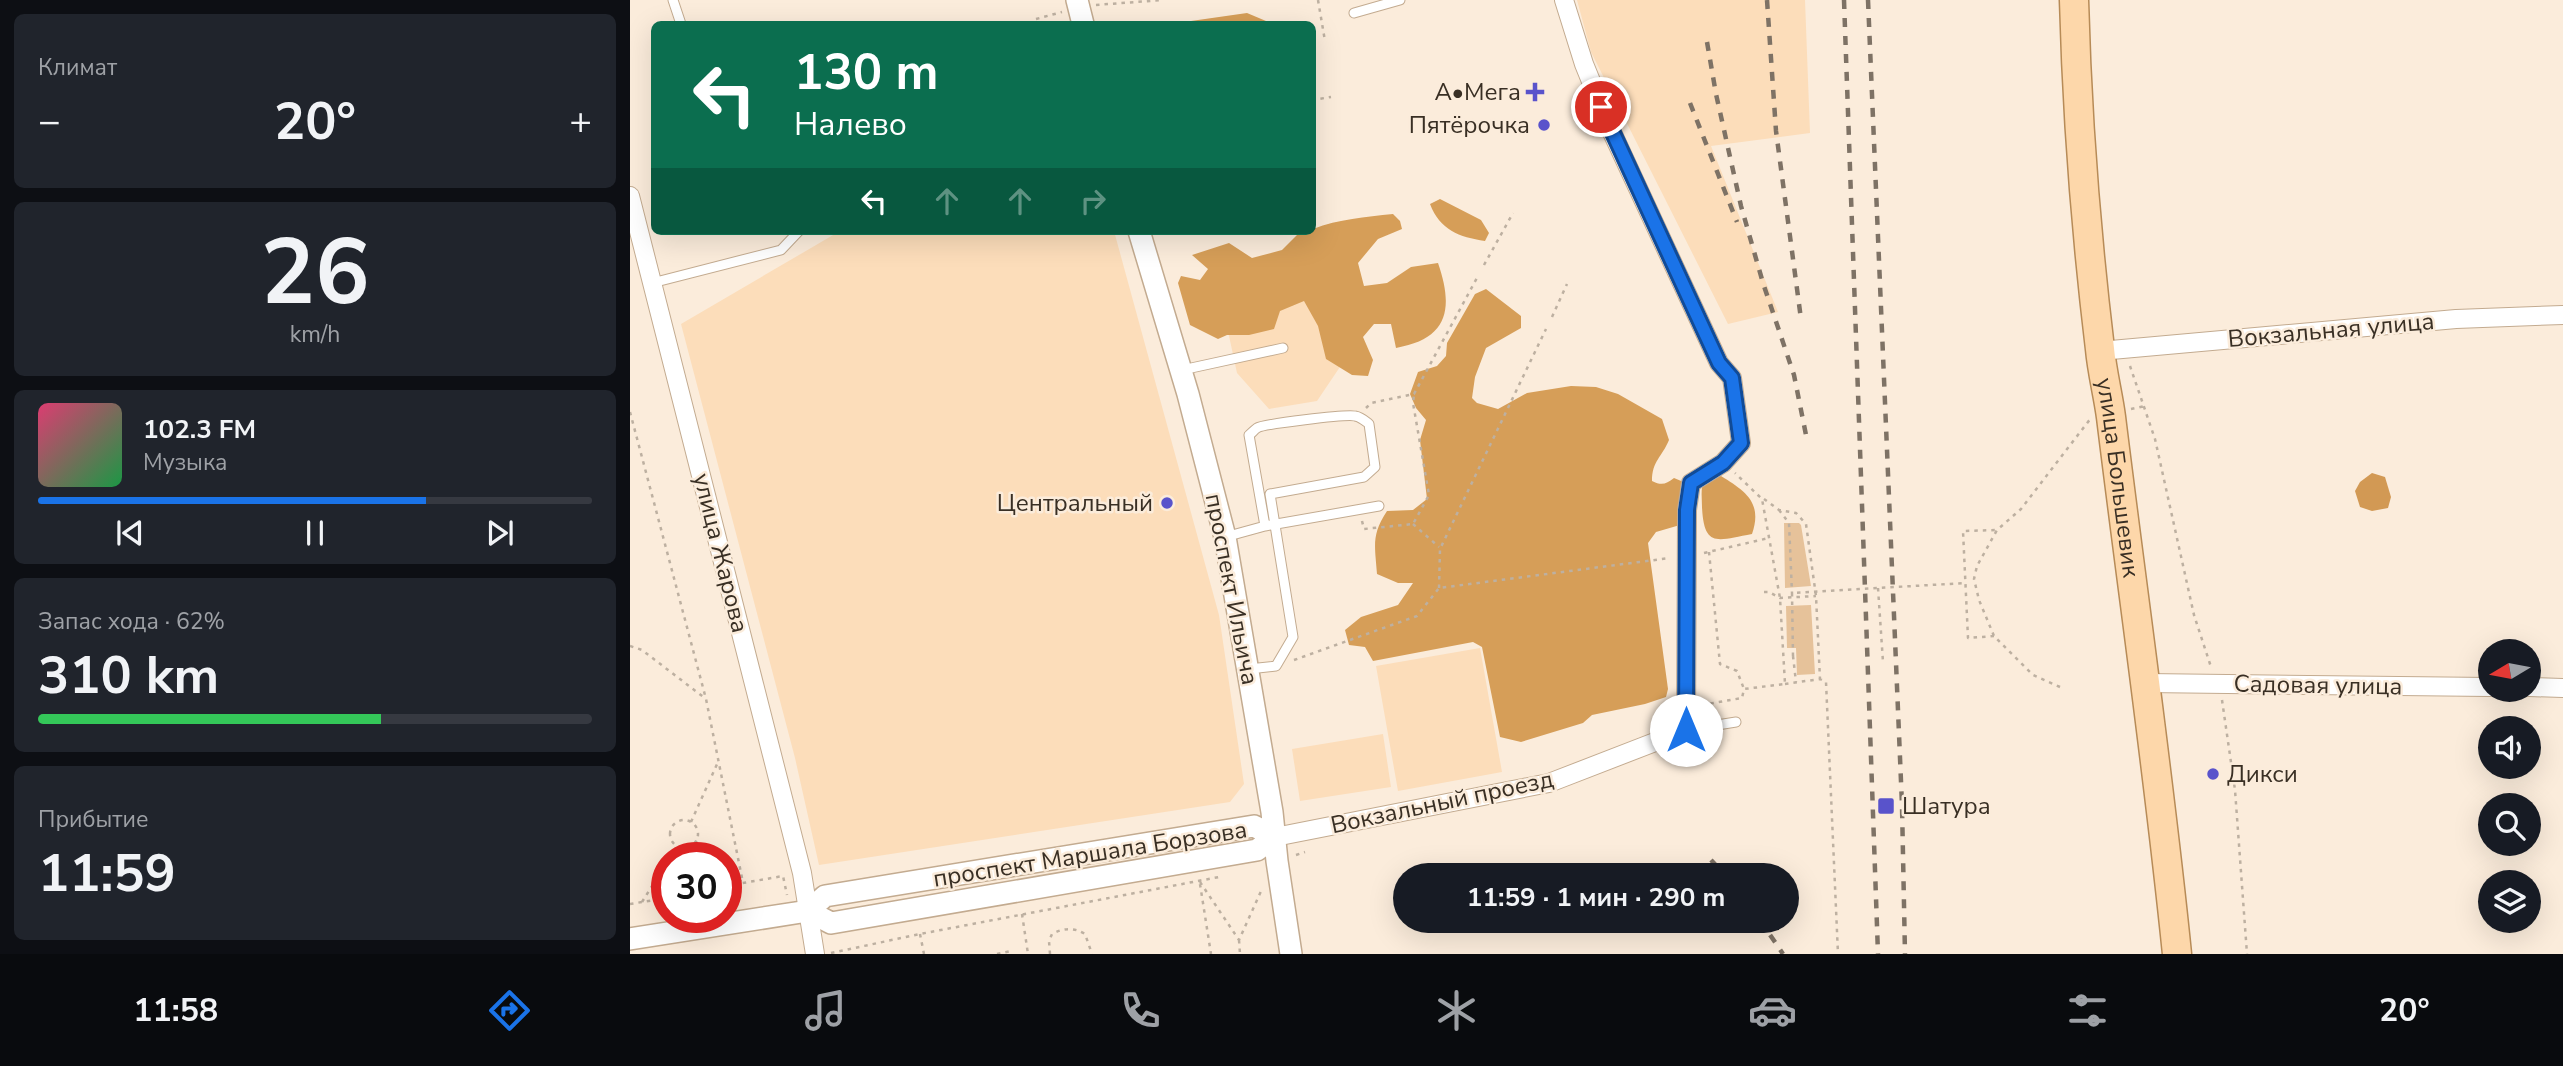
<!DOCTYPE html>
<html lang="ru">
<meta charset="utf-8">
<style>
body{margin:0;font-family:"Nunito Sans",sans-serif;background:#20242c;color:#f1f3f6;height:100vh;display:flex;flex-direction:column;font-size:26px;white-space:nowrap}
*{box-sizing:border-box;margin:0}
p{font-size:23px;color:#9ea1a6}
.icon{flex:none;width:38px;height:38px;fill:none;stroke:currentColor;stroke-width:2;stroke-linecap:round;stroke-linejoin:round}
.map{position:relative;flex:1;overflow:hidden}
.panel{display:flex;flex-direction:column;gap:14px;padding:14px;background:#0d0f14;width:630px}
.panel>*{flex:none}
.top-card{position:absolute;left:21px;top:21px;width:665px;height:214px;border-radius:10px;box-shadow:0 7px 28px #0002;background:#0b6e4f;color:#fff;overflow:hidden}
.needle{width:46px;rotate:260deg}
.controls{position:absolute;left:1848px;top:639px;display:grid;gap:14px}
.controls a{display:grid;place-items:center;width:63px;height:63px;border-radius:50%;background:#171b24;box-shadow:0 7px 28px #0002;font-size:35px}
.speed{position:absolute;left:21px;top:842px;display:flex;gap:14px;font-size:35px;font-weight:700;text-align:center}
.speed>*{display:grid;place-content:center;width:91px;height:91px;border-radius:50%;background:#171b24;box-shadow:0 7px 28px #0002;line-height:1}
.speed .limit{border:10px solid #d22;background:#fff;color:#111}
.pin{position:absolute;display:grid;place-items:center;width:60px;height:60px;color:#fff;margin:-30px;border:4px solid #fff;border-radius:50%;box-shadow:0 2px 7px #0007}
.me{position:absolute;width:77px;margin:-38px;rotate:0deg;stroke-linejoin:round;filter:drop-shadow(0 0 5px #0008)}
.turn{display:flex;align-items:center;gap:24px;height:147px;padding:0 28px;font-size:32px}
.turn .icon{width:91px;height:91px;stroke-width:2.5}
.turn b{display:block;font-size:49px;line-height:60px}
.lanes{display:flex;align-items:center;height:66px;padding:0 28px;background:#0003;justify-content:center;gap:35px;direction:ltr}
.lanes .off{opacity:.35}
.big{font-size:52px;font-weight:700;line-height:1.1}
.panel .card{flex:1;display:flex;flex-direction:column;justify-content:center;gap:10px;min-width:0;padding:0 24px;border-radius:10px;background:#20242c}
.panel .dial{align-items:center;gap:0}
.dial b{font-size:91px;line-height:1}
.song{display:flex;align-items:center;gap:21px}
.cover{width:84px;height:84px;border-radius:10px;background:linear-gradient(135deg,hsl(340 70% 55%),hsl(140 70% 35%))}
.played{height:7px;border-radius:4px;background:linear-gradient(90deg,#1a73e8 70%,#363941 70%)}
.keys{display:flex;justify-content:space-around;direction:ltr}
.heat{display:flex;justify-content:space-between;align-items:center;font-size:38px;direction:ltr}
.charge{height:10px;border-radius:5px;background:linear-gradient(90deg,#34c759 62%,#363941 0)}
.trip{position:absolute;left:763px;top:863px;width:406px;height:70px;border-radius:35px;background:#171b24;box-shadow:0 7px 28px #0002;font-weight:700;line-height:70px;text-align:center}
.dock{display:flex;height:112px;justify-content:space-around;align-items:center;background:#090b0e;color:#9ea1a6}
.dock .icon{width:49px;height:49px}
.dock .current{color:#1a73e8}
.dock b{font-size:32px;color:#f1f3f6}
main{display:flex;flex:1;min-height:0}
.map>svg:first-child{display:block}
.built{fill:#fcddba}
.green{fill:#e6c29a}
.forest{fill:#d69e58}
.water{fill:#d29954}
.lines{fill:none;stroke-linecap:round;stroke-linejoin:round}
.service-casing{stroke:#c3ab90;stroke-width:11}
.minor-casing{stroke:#c3ab90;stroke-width:20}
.tertiary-casing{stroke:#c3ab90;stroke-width:24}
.primary-casing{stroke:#b78b57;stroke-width:31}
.path{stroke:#bdb0a1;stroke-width:2.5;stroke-dasharray:3.5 5;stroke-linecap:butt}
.service{stroke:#fff;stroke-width:9}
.minor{stroke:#fff;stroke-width:18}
.tertiary{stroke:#fff;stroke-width:21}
.primary{stroke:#fdd7aa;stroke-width:28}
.rail{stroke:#7e7265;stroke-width:4.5;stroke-dasharray:9 9;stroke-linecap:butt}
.path-bridge{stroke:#bdb0a1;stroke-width:2.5;stroke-dasharray:3.5 5;stroke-linecap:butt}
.route-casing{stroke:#114b97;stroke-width:18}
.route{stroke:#1a73e8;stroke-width:12}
.poi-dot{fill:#5953cb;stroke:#fbecdb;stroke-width:2.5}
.labels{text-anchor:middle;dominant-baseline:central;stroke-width:5;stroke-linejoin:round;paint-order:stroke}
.poi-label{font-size:24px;fill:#392f24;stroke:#fbecdb;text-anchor:end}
.street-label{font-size:24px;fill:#392f24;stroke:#fbecdb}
</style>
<main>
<section class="panel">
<div class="card"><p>Климат</p>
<div class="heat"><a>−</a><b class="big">20°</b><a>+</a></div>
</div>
<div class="card dial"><b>26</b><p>km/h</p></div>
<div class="card">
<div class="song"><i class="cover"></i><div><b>102.3 FM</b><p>Музыка</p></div></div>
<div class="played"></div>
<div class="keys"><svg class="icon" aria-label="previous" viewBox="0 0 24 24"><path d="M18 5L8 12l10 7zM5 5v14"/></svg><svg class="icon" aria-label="pause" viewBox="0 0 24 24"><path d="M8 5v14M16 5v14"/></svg><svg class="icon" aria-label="next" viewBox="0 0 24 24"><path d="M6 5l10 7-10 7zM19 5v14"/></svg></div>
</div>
<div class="card"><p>Запас хода · 62%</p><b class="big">310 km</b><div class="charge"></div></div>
<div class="card"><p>Прибытие</p><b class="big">11:59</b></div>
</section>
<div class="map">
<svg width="1933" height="954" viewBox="0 0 1933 954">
<rect width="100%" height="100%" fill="#fbecdb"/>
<path class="built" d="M947,0H1175L1180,133L1081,146L1148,312L1098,324L961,52Z
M210,231H484L589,615L614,784L600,802L189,865L165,758L51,324Z
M667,255L718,355L687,401L639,409L607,373L593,308Z
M850,648L872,772L768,791L746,666Z
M753,734L761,787L670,801L662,749Z"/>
<path class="green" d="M1154,523H1169L1171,525L1181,586L1155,588Z
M1181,605L1185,674L1167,675L1166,648H1157L1156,606Z"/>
<path class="forest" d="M617,13L636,21L637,24H540Z
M810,199L851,220L859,233L855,241C829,237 810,230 800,204Z
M763,214L770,221L772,229L748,239L728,263L734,286L757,283L781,267L808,263C824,309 818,339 766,348L761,324H744L733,337L743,360L738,376L722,375L696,359L688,326L674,301L650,311L644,329L619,335H597L588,339L560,325L548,283L551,276L570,280L578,269L562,255L599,243L622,258L652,250L668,234L682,231L683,229C709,219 735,217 763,214Z
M856,289L891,316V328L856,348L845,377L842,398L847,403L868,409L897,393L941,386L966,387L988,394L1032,419L1039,440C1032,457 1022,461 1022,481C1032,486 1036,484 1044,478L1056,483L1050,525L1026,532L1018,543L1038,689L1036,697L1015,704L962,715L953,723L891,742L870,737L852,647L843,642L743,661L735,647L719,645L715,630L731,617L768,605L783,583H768L747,574C745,546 741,535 757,511L783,510L797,499L790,440L796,420L786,408L780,394L788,372L807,366L816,356L817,343L845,294Z
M1091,476C1115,491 1133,502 1122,534C1088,540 1074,549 1072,507C1072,497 1070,488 1075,479Z"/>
<path class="water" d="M1742,473L1755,477L1761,497L1758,508L1742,511L1730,507L1725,491L1730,482Z"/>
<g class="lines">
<defs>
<path id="service" d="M43,0L51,24
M724,13L770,0
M22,283L151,250L169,231
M552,370L653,348
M595,537L635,526L749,506
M619,669L646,666L663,637L640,494L734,477L745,467L739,424C734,420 731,417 725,416C716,414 633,424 627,428C624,430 622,433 619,435L635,526
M1056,730L1106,722"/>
<path id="minor" d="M0,196L172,873L185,954
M1470,351L1826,319L1933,315
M1516,683L1860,687
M1899,687L1933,688
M645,837L919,783L1056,730L1057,510L1061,483L1093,463L1111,443L1102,378L1089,363L980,128L954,64L934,0"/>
<path id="tertiary" d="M447,0L453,24
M509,231L558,394L595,537L642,812L647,861L661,954
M178,911L201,923L627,850L645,837
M0,939L178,911L195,896L624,826L645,837"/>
<g id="primary">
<path id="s1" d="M1444,0C1447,116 1456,233 1470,349C1472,372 1478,394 1481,417C1503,596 1529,775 1547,954"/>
</g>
</defs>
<use href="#service" class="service-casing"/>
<use href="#minor" class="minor-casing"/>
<use href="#tertiary" class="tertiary-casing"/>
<use href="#primary" class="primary-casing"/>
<path class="path" d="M688,0L695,41
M466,5L533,0
M406,19L432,12
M682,100L701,97
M854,265L883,213
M922,317L937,284
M1500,366L1525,439L1564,615L1581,667
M736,408L741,403L784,394L848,276
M1501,409L1515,406
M0,412L76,699L113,883
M1134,499L1149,510L1166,513L1176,524L1186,596L1190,679
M1149,510L1159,523L1162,593
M732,521L734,529L783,524L799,495L783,403L784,394
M783,524L809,547
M1079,552L1090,664L1107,671L1114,689
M1074,553L1139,538
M809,588L810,549L916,329
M1248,588L1253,662
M1134,592H1139L1150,598L1186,596
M1364,636L1338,638L1333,531L1367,530
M0,646L12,650L76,699
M1163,656L1166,682
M664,660L787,616L809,588L1040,558
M1155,684L1190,679L1196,682L1208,954
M1430,687L1403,675L1364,636L1349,600L1344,579L1347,566L1367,530L1391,509L1461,418
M1592,700L1605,790L1617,954
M1072,705L1112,698L1114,689L1155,684L1150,598L1132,499L1105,473
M40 834a14 14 0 1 1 28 0a14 14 0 1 1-28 0Z
M61,822L88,762
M65,841L84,858
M64,845L67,858
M52,848L53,858
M666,855L675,852
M40,858L47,846
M96,868L113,883
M570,882L609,940L632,889
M570,884L581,954
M96,886L153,876L157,895
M12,902L37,862
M0,904L37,898
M392,914L398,954
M290,934L294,954
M609,940L610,954
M201,953L290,934L589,877
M367,954L381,951
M420,954L419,941L422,934C433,928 444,927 455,934L462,954"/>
<use href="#service" class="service"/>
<use href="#minor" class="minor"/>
<use href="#tertiary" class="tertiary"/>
<use href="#primary" class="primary"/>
<path class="rail" d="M1137,0L1146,131L1171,319
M1214,0L1248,954
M1238,0L1272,805L1275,954
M1077,42L1086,94L1111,206L1133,283L1164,375L1176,435
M1060,103L1107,222
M1081,860L1095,875
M1130,920L1153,954"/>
<path class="path-bridge" d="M1163,656L1162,593L1335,583"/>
</g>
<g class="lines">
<defs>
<path id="route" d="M971,107L1089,363L1102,378L1111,443L1093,463L1061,483L1057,510L1056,730"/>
</defs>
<use href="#route" class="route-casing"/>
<use href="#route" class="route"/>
</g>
<g class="poi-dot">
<path d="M901.5 81.5h7v7h7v7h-7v7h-7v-7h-7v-7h7z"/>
<circle cx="914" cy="125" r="7"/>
<circle cx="537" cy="503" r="7"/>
<circle cx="1583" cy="774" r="7"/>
<rect x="1247" y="797" width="18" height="18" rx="3.5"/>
</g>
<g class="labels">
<g class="poi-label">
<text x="891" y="92">А•Мега</text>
<text x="900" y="125">Пятёрочка</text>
<text x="523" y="503">Центральный</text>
<text x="1597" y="774" text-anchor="start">Дикси</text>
<text x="1272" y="806" text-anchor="start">Шатура</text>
</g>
<g class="street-label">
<text transform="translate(1701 330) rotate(-5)">Вокзальная улица</text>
<text stroke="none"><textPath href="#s1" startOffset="480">улица Большевик</textPath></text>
<text transform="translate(91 553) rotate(76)">улица Жарова</text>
<text transform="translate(602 589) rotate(79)">проспект Ильича</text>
<text transform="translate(1688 685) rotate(1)">Садовая улица</text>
<text transform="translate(812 802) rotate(-12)">Вокзальный проезд</text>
<text transform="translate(460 854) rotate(-9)">проспект Маршала Борзова</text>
</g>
</g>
</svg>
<div class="controls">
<a><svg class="needle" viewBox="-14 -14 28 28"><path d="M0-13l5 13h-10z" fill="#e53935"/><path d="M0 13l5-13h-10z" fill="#9ea1a6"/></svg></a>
<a><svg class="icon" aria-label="sound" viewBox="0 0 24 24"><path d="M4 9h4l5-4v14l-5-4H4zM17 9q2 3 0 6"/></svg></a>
<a><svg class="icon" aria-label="search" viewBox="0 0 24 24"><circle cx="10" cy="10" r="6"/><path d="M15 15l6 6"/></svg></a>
<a><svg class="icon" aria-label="layers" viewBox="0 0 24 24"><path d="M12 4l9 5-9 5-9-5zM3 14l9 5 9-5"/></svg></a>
</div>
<div class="speed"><div class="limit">30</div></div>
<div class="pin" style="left:971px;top:107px;background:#d93025"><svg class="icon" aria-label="arrive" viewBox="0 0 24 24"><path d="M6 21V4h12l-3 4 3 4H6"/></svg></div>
<svg class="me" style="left:1056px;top:730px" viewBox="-20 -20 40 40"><circle r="19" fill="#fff"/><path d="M0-13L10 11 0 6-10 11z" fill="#1a73e8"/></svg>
<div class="trip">11:59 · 1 мин · 290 m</div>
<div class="top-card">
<div class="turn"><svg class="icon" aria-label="left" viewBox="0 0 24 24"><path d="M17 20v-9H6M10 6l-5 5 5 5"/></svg><div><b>130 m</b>Налево</div></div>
<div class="lanes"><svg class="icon" aria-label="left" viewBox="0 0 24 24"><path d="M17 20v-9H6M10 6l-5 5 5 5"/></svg><svg class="icon off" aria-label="ahead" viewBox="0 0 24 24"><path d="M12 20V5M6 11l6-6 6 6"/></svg><svg class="icon off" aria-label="ahead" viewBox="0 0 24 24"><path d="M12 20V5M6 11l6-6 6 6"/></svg><svg class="icon off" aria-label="right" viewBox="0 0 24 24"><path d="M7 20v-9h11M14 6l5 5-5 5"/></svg></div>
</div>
</div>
</main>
<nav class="dock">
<b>11:58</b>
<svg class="icon current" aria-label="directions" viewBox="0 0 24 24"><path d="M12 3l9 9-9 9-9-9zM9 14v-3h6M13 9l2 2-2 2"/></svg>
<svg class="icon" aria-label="music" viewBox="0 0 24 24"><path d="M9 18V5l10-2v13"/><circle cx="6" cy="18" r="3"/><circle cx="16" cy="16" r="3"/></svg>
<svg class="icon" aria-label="phone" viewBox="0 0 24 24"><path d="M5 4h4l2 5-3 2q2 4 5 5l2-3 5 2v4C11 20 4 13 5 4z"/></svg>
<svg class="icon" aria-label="climate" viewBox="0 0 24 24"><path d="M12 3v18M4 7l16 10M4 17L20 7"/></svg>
<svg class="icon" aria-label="car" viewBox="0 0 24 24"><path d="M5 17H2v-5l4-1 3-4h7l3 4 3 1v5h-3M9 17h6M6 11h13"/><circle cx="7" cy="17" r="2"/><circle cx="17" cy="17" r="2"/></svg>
<svg class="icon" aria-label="filters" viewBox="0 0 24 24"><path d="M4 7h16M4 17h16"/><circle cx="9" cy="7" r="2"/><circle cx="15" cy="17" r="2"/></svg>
<b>20°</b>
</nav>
